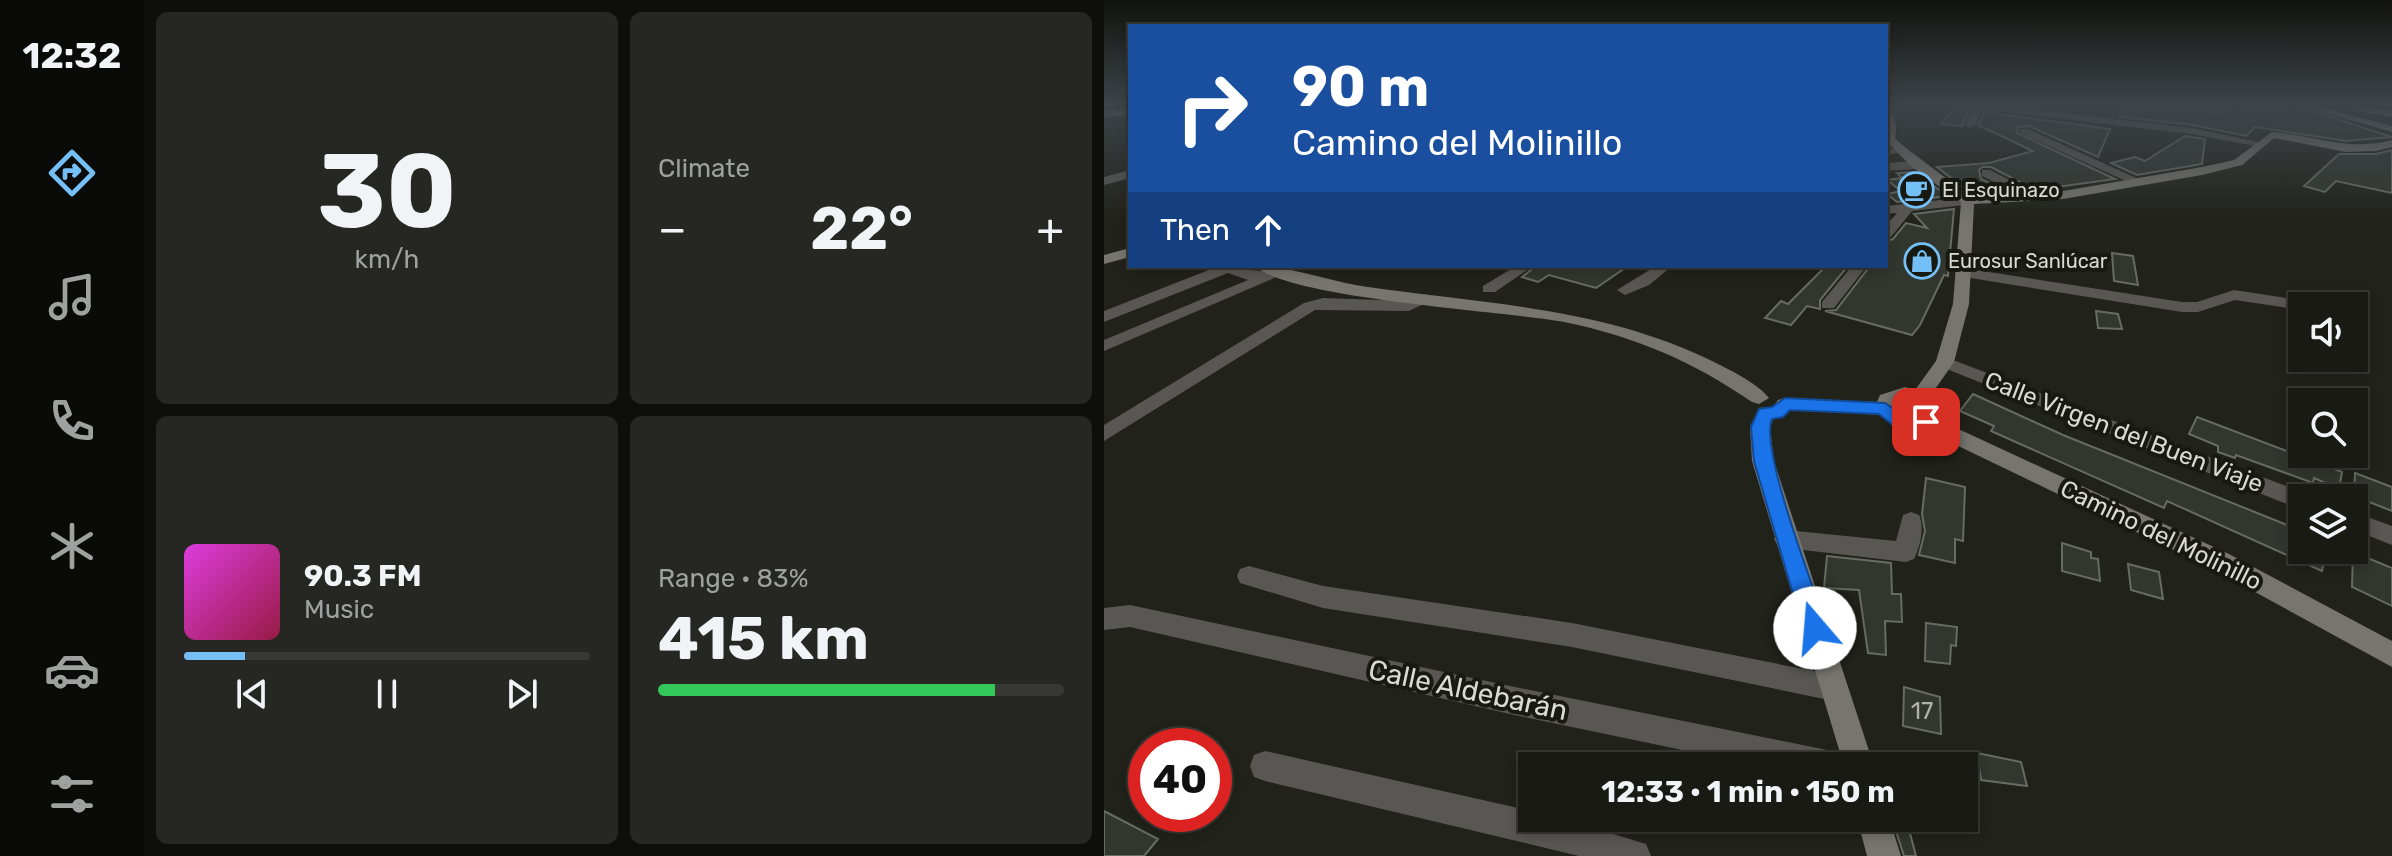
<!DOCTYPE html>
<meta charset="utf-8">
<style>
body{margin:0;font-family:Rubik,sans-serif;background:#262722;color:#f1f3f6;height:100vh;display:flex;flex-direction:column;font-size:30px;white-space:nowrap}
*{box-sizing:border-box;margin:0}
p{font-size:26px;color:#9fa1a0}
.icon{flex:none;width:44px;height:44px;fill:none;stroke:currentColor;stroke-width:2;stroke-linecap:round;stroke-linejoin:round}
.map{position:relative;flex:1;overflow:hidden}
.details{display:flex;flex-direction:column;gap:12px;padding:12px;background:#0e0e0b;width:960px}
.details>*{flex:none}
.hud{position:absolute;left:24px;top:24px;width:760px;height:244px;border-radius:0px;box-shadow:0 4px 12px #0003,0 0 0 2px #373834;background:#1a4fa0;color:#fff;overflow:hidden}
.tools{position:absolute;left:1184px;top:292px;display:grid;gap:16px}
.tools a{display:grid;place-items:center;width:80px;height:80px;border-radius:0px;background:#191a14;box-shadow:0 4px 12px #0003,0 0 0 2px #373834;font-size:40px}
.speed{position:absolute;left:24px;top:728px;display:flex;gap:16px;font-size:40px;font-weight:700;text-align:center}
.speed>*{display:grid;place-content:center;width:104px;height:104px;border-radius:50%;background:#191a14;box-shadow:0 4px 12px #0003,0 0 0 2px #373834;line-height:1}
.speed .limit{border:12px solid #d22;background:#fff;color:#111}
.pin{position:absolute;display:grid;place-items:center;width:68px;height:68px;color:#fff;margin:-34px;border-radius:16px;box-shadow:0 4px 12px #0006}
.me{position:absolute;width:88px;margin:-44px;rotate:342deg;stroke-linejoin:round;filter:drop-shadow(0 0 6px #0008)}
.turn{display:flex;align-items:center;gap:28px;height:168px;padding:0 32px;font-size:36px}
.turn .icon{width:104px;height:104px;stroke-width:2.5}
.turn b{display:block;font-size:56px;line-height:68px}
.then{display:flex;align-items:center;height:76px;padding:0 32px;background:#0003;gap:16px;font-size:30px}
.big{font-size:60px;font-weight:700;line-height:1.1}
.details .card{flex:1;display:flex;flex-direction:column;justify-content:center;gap:12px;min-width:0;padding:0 28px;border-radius:12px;background:#262722}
.details .dial{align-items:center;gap:0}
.dial b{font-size:104px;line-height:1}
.song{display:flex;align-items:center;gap:24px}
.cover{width:96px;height:96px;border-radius:12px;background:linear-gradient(135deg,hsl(300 70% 55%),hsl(340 70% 35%))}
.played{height:8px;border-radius:4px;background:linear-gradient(90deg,#74c0f6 15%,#373834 15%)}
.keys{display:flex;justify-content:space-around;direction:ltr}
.heat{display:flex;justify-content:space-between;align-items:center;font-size:44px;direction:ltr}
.charge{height:12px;border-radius:6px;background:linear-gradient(90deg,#34c759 83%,#373834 0)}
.details .tiles{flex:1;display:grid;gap:12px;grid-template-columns:repeat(2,1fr)}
.trip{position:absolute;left:414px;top:752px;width:460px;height:80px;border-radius:0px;background:#191a14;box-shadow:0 4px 12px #0003,0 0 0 2px #373834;font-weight:700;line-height:80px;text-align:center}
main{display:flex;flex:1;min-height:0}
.tab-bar{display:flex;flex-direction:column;width:144px;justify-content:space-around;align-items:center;background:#0a0a08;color:#9fa1a0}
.tab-bar .icon{width:56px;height:56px}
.tab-bar .selected{color:#74c0f6}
.tab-bar b{font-size:36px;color:#f1f3f6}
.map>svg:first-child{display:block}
.building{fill:#31362e;stroke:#666c63;stroke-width:2}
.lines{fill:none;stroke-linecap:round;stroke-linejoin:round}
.street{fill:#595753;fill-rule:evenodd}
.secondary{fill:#78756f;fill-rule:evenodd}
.route{fill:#1a73e8;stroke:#114b97;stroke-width:2}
.labels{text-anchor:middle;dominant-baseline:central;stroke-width:8;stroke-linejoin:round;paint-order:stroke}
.far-poi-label{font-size:20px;fill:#dadad5;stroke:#181911;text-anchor:start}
.street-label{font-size:24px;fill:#dadad5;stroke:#181911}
.near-number-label{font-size:24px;fill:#b0b1ab}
.near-street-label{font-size:28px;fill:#dadad5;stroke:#181911}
</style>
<main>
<nav class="tab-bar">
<b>12:32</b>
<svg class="icon selected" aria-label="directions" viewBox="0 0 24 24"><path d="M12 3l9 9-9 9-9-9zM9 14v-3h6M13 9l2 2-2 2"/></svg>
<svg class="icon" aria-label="music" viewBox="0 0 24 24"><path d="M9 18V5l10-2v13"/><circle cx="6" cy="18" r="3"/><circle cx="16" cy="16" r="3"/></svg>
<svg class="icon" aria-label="phone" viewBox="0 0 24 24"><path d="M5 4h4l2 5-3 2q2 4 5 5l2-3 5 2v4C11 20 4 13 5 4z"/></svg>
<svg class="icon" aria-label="climate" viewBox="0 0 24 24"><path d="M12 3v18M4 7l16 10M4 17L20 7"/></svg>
<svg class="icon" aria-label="car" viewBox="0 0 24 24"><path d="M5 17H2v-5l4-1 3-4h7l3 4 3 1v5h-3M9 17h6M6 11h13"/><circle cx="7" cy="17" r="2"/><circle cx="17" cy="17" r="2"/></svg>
<svg class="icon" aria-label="filters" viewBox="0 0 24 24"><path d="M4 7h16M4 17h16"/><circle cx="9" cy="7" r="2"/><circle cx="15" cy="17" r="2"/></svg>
</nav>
<section class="details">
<div class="tiles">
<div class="card dial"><b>30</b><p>km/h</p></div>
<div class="card"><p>Climate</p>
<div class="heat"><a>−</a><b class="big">22°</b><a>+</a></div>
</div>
<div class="card">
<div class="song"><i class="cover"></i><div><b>90.3 FM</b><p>Music</p></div></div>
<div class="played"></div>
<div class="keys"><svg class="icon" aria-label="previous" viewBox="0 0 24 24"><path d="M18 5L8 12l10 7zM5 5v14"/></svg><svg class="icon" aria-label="pause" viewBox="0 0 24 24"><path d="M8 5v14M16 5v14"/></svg><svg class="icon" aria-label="next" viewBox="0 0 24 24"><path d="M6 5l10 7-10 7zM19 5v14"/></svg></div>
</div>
<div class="card"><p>Range · 83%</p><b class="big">415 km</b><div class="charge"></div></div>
</div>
</section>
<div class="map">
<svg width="1288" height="856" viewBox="0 0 1288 856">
<rect width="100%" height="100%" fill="#21221a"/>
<path class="building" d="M855,104L865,110L858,126L837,124Z
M1015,104H1085L1112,114L1137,104H1187L1288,137L1242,141L1151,127L1142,136L1089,125L1016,117Z
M880,112L1006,129L994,157L925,126L914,127L913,133L1011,179L931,190L887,167H878L875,170L877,179L899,189L865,192L833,167L885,163L929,151L874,125Z
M1081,136L1101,139L1098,164L1033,175L1007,163L1031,157L1041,161Z
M1288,150V193L1232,181L1221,192L1200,186L1235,154H1272Z
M810,172L844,196L793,202L783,194L797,191L783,180L798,178L793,173Z
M850,209L844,276L840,275L816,325L808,335L721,311L732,310L766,266H782V241L789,239L802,223L823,228L810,214Z
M1008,253L1029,256L1034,285L1010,281Z
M432,266H524L492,288L445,275L434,282L418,277Z
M722,266H744L716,300V309L703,306L687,325L661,318L677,301L684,304Z
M992,311L1014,314L1018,329L994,328Z
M869,394L959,435L1198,531V550H1222L1218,571L1063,501L1060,508L887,431L890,426L856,411Z
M1093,417L1238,472L1235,489L1210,478L1209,483L1132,455L1131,458L1114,452V446L1085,434Z
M1251,473L1288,487V511L1250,496Z
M822,478L861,487L859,541L851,539V563L815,555L821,531L818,514Z
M958,543L987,552V558L994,559L996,581L958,571Z
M1249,552L1288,568V606L1248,587Z
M723,556L787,563L788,594H797L798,622L781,621L782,655L764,653L755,590L720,588Z
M1024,564L1055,572L1059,599L1027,590Z
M822,623L853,627L852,646L847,645L846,664L821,661Z
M800,687L836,697L837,734L799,726Z
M873,753L917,762L923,786L877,780Z
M0,811L54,839L40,856H0Z
M803,822L812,856H800L790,825Z"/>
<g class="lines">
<path class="street" d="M782,104H790L782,110Z
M858,104H884L1088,128L1163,144L1157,147L1088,134L878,109L871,125L866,128L861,125L869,108Z
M1088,104H1134L1113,111Z
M916,129H924L1041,182L1031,185L916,133Z
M782,149L797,148L803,151L782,155Z
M782,163L810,161L816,165L810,169L782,171Z
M26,170V178L0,185V177Z
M878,170H886L939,197L929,200L878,176Z
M864,197L870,201L869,204L808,211L787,237L782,238V225L793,213L782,214V206Z
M115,266C140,266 149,275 174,268L182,273L0,351V340L144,280L124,273L0,322V311Z
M412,266H429L391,292H379V286Z
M552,266H568L545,285L521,295L513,290Z
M748,266H763L730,308H718V302Z
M859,268L1078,302H1093L1130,290L1201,301L1209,306H1198V310L1131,300L1094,312H1078L854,276L851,273Z
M322,294L330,299L305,311L211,310L0,441V425L200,303L219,298L303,301Z
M841,357L1206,495L1207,498H1198V509L1190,507L835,366L832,362Z
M807,512L815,515C821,526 816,548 810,559L802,562L682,548L674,546L670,539L674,532L682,530L792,541L799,515Z
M1250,512L1288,526V545L1250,530Z
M145,566L219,586L468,623L730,675L740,679L744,688L740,697L730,701L468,647L219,608L136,583L133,576L136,569Z
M26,605L406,686L728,751L739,755L743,766H655L406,714L26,627L0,630V608Z
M161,751L428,811V818H457L542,844L547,856H475L161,781L150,777L146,766L150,755Z"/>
<path class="secondary" d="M1190,104H1205L1288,126V132Z
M1252,105L1288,111V117L1248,110Z
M24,109L26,115L0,117V111Z
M782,109C793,114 793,127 791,138L798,145L867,197L959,191L1098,167L1130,160L1168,132C1212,135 1243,152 1288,140V147L1272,151L1242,152L1170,138L1138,165L1098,175L959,199L870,204L865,304L850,362L827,395L839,409L835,420L1125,554L1288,641V667L1107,568L819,429L794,428L775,415L674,408L671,404L674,400L681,398L773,402L776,395L801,387L811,390L832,361L849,304L857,202L808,167L782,141ZM801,399L815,404L819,410L818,414L802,417L792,410V403Z
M26,248V257L0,264V255Z
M151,266C188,266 226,282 264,287C384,304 505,308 614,364C630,372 654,384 665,398L655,404L648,402C590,362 530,336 460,322C400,311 186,299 151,266Z
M662,407L672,413L666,427L670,461L770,766H740L648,461L646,427L655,408Z
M753,818H785L797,856H763Z"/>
</g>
<linearGradient id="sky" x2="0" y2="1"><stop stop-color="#12130e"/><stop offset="0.47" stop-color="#3d4449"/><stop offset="1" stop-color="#3d4449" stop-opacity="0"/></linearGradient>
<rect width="1288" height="223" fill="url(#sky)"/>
<path class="route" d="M681,398L781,403L801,417L822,416L831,422L829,426L811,431L791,427L775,414L686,410L679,417L668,419C655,448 711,591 723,628L719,636L711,639L702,636L699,628L650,461L647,427L655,409L668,407Z"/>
<defs>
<symbol id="cafe-ring" viewBox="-11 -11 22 22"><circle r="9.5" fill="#181911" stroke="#74c0f6" stroke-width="1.5"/><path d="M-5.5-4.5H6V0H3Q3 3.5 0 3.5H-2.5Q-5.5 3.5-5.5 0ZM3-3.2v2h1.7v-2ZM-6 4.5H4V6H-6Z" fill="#74c0f6"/></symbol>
<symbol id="shop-ring" viewBox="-11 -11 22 22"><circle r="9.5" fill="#181911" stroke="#74c0f6" stroke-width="1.5"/><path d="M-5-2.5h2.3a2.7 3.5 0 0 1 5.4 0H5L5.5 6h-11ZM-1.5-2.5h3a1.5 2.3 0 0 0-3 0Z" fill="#74c0f6"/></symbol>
</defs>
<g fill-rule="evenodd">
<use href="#cafe-ring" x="792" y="170" width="40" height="40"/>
<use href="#shop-ring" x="798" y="241" width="40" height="40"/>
</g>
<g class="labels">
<g class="far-poi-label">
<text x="838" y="190">El Esquinazo</text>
<text x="844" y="261">Eurosur Sanlúcar</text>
</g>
<g class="street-label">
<text transform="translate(1020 432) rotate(21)">Calle Virgen del Buen Viaje</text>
<text transform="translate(1057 535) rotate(26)">Camino del Molinillo</text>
</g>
<g class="near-number-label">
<text x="818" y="711">17</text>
</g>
<g class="near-street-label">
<text transform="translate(364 690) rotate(12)">Calle Aldebarán</text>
</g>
</g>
</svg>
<div class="tools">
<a><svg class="icon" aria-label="sound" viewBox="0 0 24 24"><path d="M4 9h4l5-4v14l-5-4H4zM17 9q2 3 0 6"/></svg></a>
<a><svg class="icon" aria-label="search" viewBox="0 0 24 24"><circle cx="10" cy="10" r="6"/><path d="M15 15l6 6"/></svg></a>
<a><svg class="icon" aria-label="layers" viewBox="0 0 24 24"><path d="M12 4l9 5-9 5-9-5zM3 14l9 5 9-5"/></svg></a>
</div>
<div class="speed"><div class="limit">40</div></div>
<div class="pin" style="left:822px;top:422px;background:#d93025"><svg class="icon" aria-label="arrive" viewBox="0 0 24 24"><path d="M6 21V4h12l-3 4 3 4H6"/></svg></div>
<svg class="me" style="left:711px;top:628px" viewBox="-20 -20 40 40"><circle r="19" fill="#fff"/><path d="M0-13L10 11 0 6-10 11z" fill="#1a73e8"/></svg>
<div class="trip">12:33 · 1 min · 150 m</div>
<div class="hud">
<div class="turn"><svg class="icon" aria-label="right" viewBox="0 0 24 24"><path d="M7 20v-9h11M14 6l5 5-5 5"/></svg><div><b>90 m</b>Camino del Molinillo</div></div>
<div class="then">Then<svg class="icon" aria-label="ahead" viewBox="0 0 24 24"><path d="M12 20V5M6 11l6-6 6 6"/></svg></div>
</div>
</div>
</main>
